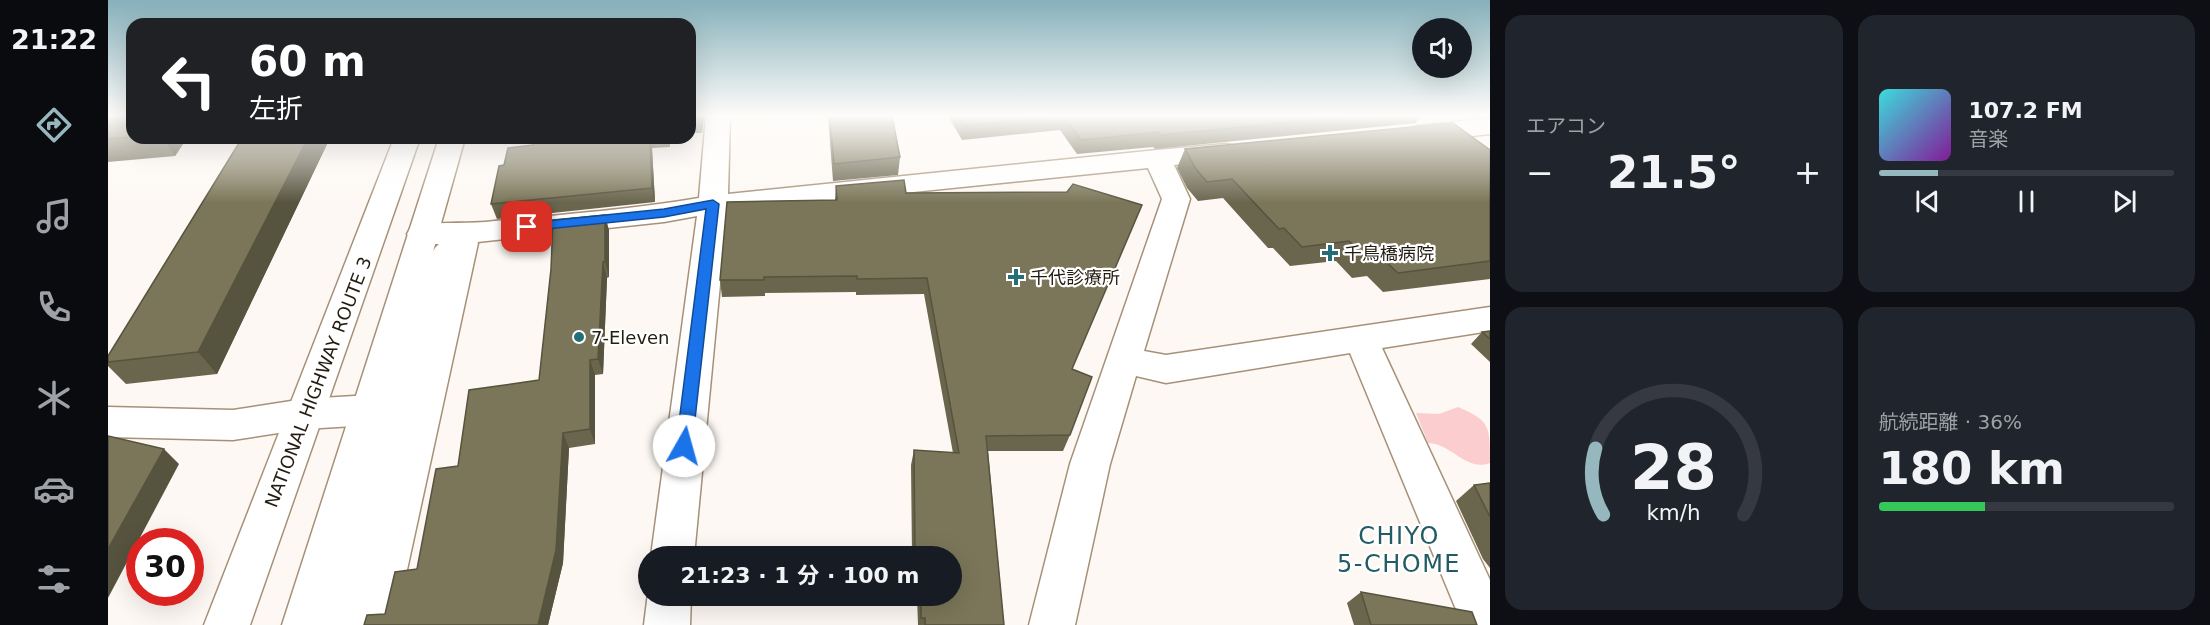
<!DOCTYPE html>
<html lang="ja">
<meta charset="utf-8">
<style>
body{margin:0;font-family:"DejaVu Sans","Noto Sans JP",sans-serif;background:#20242c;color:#f1f3f6;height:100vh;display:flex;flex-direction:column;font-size:22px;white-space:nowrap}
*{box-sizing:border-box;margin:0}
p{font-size:20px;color:#9ea1a6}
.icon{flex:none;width:33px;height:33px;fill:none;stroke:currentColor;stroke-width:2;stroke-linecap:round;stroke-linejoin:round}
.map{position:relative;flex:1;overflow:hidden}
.drawer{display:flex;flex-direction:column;gap:15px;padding:15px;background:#0d0f14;width:720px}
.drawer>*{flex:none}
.banner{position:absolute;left:18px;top:18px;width:570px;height:126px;border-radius:18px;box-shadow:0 6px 24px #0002;background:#202124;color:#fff;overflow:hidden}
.buttons{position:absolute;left:1304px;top:18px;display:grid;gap:12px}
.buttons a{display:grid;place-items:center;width:60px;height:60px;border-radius:50%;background:#171b24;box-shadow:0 6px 24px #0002;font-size:30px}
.speed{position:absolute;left:18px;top:528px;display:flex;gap:12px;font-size:30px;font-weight:700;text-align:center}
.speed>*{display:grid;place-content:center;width:78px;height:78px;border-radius:50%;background:#171b24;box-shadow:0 6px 24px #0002;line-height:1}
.speed .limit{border:9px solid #d22;background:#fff;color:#111}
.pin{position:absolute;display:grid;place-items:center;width:51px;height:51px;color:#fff;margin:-26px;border-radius:12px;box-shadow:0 3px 9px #0006}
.me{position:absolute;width:66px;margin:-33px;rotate:7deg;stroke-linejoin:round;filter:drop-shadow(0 0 4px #0008)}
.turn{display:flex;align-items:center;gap:21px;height:126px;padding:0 24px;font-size:27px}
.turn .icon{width:78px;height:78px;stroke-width:2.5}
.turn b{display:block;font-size:42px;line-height:51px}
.big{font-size:45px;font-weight:700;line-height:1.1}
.drawer .tile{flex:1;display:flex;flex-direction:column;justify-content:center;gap:9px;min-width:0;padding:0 21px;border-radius:18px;background:#20242c}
.drawer .dial{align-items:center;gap:0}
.dial svg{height:156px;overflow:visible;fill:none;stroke:#363941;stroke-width:7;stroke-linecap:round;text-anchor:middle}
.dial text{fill:#f1f3f6;stroke:none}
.song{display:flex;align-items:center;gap:18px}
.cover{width:72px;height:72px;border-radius:9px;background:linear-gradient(135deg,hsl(180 70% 55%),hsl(290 70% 35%))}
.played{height:6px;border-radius:3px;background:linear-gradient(90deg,#95b7bd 20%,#363941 20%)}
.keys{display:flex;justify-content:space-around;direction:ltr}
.heat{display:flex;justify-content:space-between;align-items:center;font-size:33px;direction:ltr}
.charge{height:9px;border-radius:4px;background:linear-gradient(90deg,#34c759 36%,#363941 0)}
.drawer .tiles{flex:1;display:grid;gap:15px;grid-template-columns:repeat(2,1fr)}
.trip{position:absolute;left:530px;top:546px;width:324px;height:60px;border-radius:30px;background:#171b24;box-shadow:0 6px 24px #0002;font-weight:700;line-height:60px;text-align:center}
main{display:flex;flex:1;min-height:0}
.menu{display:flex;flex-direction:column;width:108px;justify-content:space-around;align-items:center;background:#090b0e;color:#9ea1a6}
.menu .icon{width:42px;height:42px}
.menu .on{color:#95b7bd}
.menu b{font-size:27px;color:#f1f3f6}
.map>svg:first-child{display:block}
.green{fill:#fbcdcf}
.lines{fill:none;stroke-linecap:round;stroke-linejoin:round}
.pedestrian-casing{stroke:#a69178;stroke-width:3}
.minor-casing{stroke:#a69178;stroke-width:3}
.trunk-casing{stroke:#a69178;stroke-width:3}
.pedestrian{fill:#fff;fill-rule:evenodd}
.minor{fill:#fff;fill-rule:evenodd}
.trunk{fill:#fff;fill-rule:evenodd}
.wall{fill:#6a654d}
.shaded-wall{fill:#56533e}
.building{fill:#7b7659;stroke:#56533e;stroke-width:1.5}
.route{fill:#1a73e8;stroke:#114b97;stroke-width:1.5}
.poi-dot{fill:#256e78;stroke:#fff;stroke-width:2}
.labels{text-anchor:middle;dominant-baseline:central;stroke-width:4.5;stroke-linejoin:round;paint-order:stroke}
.poi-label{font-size:18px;fill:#241c12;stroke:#fff;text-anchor:start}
.street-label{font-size:18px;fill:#241c12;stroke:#fff}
.near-neighbourhood-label{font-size:24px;letter-spacing:1.5px;fill:#225b63;stroke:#fff}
</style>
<main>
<nav class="menu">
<b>21:22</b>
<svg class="icon on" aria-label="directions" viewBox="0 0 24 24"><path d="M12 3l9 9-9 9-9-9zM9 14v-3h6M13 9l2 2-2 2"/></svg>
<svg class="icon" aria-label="music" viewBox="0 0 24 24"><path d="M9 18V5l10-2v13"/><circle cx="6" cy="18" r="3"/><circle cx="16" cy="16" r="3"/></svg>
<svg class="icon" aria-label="phone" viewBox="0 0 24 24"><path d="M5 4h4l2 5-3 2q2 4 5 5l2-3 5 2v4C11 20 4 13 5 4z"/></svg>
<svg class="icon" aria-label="climate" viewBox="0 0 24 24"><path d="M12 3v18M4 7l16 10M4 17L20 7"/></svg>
<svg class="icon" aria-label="car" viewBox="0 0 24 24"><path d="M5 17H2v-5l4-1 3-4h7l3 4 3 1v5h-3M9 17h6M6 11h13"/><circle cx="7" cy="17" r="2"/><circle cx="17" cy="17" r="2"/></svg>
<svg class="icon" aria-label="filters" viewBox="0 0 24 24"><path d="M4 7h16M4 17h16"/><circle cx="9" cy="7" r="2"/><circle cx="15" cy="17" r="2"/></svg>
</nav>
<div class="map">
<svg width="1382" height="625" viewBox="0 0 1382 625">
<rect width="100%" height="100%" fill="#fdf8f3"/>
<path class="green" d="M1350,407C1382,421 1382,425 1382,463C1358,472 1343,443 1320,443L1308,413L1331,414Z"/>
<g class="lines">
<defs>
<path id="pedestrian" d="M358,235L367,237L370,243L287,625H249L264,565L249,625H211L299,325L325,251C332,239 345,237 358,235Z"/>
<path id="minor" d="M598,116H622L620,194L1049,150L1118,144L1127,146L1131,152L1127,158L1066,165L1082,199L1036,351L1058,355L1382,307V331L1274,348L1382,580V625H1361L1347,607L1242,353L1058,383L1028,376L1002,464L967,625H921L962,464L1054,199L1040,168L619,211L586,556H543L589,216L556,222L351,244H314L303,241L299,234L303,227C326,221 353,224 377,222C448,215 520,210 591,198Z
M1382,118V134L1310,142L1301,139L1297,134L1301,129L1310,126Z
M263,395L276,399L282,410L276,421L263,425L196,429L125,440L0,437V407L125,410L196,399Z
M540,593V596H583L582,625H536Z"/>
<path id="trunk" d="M286,138H312L142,625H96Z
M331,138H357L220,625H174Z"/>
</defs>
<use href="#pedestrian" class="pedestrian-casing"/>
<use href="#minor" class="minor-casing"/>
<use href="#trunk" class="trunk-casing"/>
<use href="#pedestrian" class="pedestrian"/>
<use href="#minor" class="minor"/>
<use href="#trunk" class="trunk"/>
</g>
<path class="wall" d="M0,116H24V138H79L67,156L0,162Z
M582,116H596L594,133H582Z
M720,116H784L792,157L790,175L725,181Z
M840,116H1313L1308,123L1047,149L1045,147L969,154L952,130L854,140Z
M134,138H222L109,374L18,384L0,366V356Z
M435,138H562V147L544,148L547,202L389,219L383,204L396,165L425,145L435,141Z
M1077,149L1382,150V279L1275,292L1259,276L1244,278L1228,261L1182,266L1165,248H1160L1115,198L1090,201L1079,188L1069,168Z
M728,186L798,193L964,369L962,435L955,451H880L896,625H810L809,596H843V556H804L803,465L806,450L845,453L816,294L748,295V292L657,293V296L614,297L612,280L727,200Z
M501,230V277L499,278L495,374L487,375V444L461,448L455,563L440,625H256L277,614L309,569L350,466L431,380Z
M1382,331V362L1363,344L1374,332Z
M1382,483V568L1375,559L1348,501L1366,485Z
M1253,592L1369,625H1246L1239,603Z"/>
<path class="shaded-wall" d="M593,116H596L594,133L593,119Z
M55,138H79L67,156Z
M200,138H222L109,374L90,352Z
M542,138L544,148L547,202L544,188Z
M497,215L501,230V277L497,262Z
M495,262L499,278L495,374L490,359Z
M482,360L487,375V444L482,429Z
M455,433L461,448L455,563L440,625H430Z
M56,449L71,464L0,598V549Z"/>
<path class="building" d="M0,116H24V137L0,139Z
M582,116H593V119H582Z
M722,116H784L792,157L726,164Z
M850,116H1247L1053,135L1051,132L973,140L956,116L856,126Z
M1345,123L1382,150V261L1290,273L1273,257L1258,258L1241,241L1194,247L1176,228L1171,229L1124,179L1099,182L1088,169L1077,149Z
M134,138H200L90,352L0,362V356Z
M435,138H542L544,188L383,204L391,166L396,165L400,148L425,145V142L435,141Z
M796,180L798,193L959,192L965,184L1034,205L964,369L984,377L962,435L878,436L896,625H817V618H813V596H843V556H807L806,450L851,453L819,278L749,279V276L656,277V280H612L619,202L729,200L728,186Z
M497,215V262H495L490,359L482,360V429L455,433L448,550L430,625H256L259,615L277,614L287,572L309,569L328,469L350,466L361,390L431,380L443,269L445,220Z
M1382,331V339L1374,332Z
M0,436L56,449L0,549Z
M1382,483V517L1366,485Z
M1253,592L1364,612L1369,625H1263Z"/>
<linearGradient id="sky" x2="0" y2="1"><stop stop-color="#86b0ba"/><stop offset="0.57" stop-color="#fefcfa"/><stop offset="1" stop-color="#fefcfa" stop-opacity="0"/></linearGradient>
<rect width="1382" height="203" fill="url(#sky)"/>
<path class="route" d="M605,200L611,204L584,446L581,451L576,453L570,451L568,446L598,209L556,217L419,231L413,227L419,223L556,209Z"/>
<g class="poi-dot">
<path d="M1219 244h6v6h6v6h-6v6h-6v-6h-6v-6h6z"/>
<path d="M905 268h6v6h6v6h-6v6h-6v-6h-6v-6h6z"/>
<circle cx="471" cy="337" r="6"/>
</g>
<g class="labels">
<g class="poi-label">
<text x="1236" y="253">千鳥橋病院</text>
<text x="922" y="277">千代診療所</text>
<text x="483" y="337">7-Eleven</text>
</g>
<g class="street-label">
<text transform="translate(210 382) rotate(-69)">NATIONAL HIGHWAY ROUTE 3</text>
</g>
<g class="near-neighbourhood-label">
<text x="1291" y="536">CHIYO<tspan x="1291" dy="28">5-CHOME</tspan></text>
</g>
</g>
</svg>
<div class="buttons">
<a><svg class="icon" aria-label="sound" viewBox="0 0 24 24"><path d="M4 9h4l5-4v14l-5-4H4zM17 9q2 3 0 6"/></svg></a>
</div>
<div class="speed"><div class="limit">30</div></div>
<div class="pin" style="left:419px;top:227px;background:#d93025"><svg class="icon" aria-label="arrive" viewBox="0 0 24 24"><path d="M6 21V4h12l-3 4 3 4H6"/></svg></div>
<svg class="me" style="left:576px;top:446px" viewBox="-20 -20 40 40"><circle r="19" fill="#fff"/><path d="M0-13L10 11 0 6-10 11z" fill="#1a73e8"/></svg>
<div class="trip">21:23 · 1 分 · 100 m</div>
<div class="banner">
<div class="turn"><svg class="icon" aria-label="left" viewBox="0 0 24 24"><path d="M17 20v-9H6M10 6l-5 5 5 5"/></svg><div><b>60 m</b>左折</div></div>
</div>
</div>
<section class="drawer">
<div class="tiles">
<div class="tile"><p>エアコン</p>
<div class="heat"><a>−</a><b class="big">21.5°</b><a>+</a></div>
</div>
<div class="tile">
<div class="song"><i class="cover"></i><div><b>107.2 FM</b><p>音楽</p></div></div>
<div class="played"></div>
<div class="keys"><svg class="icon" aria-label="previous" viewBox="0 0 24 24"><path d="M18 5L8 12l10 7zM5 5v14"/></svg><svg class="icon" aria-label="pause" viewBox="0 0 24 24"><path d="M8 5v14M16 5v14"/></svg><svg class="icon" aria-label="next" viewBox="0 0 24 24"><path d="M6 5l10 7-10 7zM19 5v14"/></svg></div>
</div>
<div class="tile dial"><svg viewBox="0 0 100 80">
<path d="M14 69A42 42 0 1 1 86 69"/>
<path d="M14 69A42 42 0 0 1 10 35" stroke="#95b7bd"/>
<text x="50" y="56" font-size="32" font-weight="700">28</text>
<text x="50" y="72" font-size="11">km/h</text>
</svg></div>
<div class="tile"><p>航続距離 · 36%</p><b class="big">180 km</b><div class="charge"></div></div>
</div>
</section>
</main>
